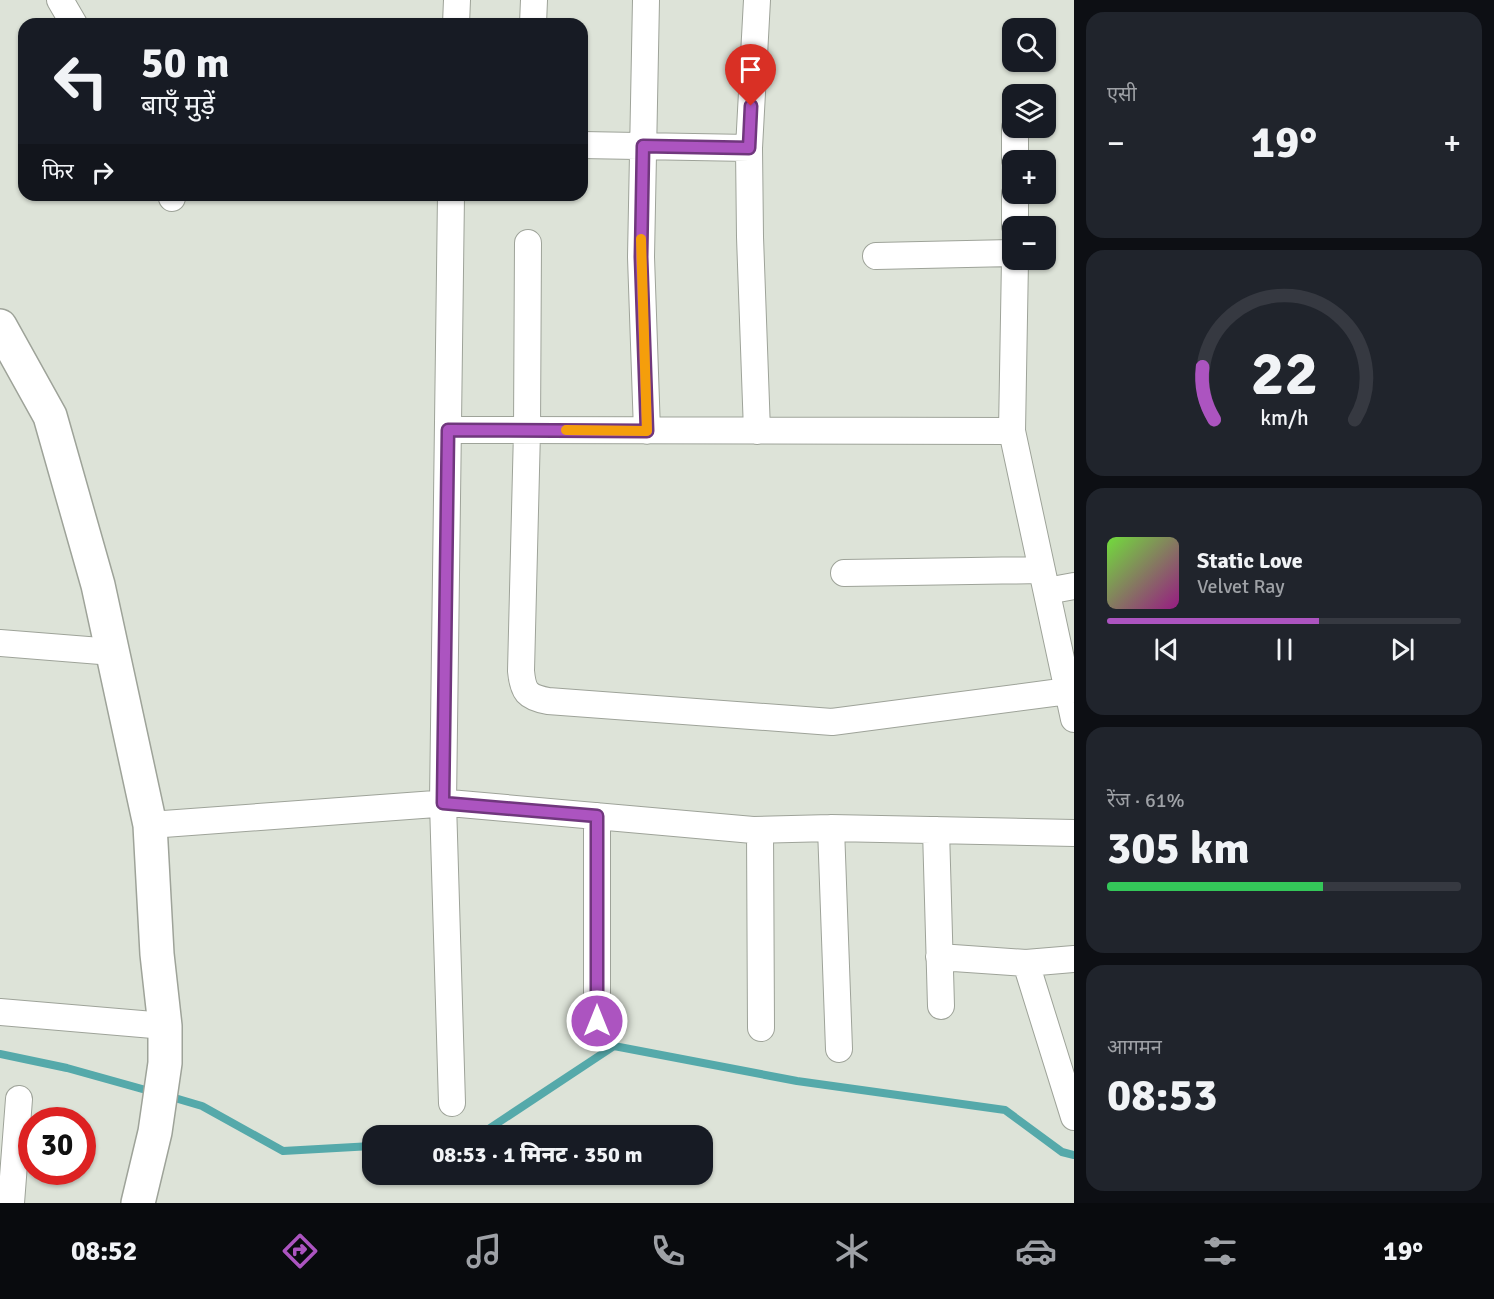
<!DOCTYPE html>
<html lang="hi">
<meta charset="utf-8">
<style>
body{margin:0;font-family:Signika,"Noto Sans Devanagari",sans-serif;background:#20242c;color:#f1f3f6;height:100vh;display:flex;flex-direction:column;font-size:22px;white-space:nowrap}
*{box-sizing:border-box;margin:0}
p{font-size:20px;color:#9ea1a6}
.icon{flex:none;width:33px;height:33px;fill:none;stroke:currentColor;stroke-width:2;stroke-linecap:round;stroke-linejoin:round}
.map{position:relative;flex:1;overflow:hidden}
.drawer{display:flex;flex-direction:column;gap:12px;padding:12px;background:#0d0f14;width:420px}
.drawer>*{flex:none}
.guide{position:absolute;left:18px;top:18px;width:570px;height:183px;border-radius:18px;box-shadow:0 2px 4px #0004;background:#171b24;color:#f1f3f6;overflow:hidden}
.controls{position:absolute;left:1002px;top:18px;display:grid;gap:12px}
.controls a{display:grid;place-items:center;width:54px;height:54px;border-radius:12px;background:#171b24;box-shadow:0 2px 4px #0004;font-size:30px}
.speed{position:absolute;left:18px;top:1107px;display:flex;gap:12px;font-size:30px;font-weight:700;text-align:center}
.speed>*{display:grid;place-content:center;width:78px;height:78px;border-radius:50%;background:#171b24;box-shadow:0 2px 4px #0004;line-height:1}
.speed .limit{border:9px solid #d22;background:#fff;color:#111}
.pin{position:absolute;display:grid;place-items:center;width:51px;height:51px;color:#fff;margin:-62px -26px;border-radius:50% 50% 50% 0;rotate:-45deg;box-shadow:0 0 6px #0007}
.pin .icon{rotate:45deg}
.me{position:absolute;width:66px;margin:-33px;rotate:0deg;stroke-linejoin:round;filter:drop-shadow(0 0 4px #0008)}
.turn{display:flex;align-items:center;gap:21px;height:126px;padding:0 24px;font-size:27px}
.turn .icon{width:78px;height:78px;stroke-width:2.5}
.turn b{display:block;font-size:42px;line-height:51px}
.then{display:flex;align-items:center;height:57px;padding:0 24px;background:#0003;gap:12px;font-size:22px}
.big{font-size:45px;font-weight:800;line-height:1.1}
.drawer .card{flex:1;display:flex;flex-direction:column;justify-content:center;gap:9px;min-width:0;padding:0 21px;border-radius:18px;background:#20242c}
.drawer .dial{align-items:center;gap:0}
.dial svg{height:156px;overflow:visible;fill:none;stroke:#363941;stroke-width:7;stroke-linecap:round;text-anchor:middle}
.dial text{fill:#f1f3f6;stroke:none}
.song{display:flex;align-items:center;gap:18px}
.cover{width:72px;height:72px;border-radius:9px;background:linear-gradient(135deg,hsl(100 70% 55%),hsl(310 70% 35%))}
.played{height:6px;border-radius:3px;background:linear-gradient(90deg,#ac54c0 60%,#363941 60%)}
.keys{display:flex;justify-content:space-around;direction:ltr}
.heat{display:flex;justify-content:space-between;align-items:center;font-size:33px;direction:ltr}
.charge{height:9px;border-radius:4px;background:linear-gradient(90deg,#34c759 61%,#363941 0)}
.trip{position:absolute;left:362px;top:1125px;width:351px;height:60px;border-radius:18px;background:#171b24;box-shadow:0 2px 4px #0004;font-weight:800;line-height:60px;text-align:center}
.tab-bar{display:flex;height:96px;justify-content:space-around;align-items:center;background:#090b0e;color:#9ea1a6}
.tab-bar .icon{width:42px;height:42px}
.tab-bar .active{color:#ac54c0}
.tab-bar b{font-size:27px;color:#f1f3f6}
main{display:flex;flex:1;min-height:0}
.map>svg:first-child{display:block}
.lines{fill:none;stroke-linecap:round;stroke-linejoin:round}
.stream{stroke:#55a9aa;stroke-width:8}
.minor-casing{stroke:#9ea399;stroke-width:28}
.secondary-casing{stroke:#9ea399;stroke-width:36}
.minor{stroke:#fff;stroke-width:26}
.secondary{stroke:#fff;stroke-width:33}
.route-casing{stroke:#70377d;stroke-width:15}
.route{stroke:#ac54c0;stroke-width:10}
.slow{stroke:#f59e0b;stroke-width:10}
</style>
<main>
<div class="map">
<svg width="1074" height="1203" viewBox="0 0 1074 1203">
<rect width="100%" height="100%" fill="#dde3d8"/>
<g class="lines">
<path class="stream" d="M0,1054L67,1068L153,1092
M168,1096L202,1106L283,1151L372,1146
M478,1136L614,1046L797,1081L1005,1110L1062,1152L1074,1155"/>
<defs>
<path id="minor" d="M60,0L74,24
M646,0L641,257L647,431
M456,24L457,0
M533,24L534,0
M582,145L749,148
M1015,160V128
M171,195L172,198
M451,195L443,803L452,1103
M1015,226V194
M528,243L527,431L521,671C523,692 527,697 548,701L832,722L1068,691
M876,256L1012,253
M1015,260L1012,431L1074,719
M448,430L1012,431
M757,431L750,237L749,148L757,0
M844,573L1042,570
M1047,591L1074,586
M0,643L113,652
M597,816V1021
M150,825L449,803L753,830L831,828L1074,833
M831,828L839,1049
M760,830L761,1028
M936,830L941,1006
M939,957L1026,963L1074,959
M1026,963L1074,1117
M0,1012L165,1026
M11,1203L19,1099"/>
<path id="secondary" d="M0,326L50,416L98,585L150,825L157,954L165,1026V1063L155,1132L138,1203"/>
</defs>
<use href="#minor" class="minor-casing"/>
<use href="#secondary" class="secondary-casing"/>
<use href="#minor" class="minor"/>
<use href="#secondary" class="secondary"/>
</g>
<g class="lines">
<defs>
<path id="route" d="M597,1021V816L443,803L448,430L647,431L641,257L643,146L749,148L751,106"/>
</defs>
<use href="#route" class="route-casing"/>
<use href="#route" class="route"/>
<path class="slow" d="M566,430L647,431L641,239"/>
</g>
</svg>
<div class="controls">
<a><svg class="icon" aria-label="search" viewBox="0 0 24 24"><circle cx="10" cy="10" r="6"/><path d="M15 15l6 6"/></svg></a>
<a><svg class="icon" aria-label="layers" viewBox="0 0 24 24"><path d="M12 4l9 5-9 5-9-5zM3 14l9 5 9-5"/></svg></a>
<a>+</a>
<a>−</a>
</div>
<div class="speed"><div class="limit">30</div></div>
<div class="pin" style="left:751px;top:106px;background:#d93025"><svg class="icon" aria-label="arrive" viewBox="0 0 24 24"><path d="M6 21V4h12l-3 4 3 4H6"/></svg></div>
<svg class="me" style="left:597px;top:1021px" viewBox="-20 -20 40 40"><circle r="17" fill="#ac54c0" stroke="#fff" stroke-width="3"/><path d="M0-11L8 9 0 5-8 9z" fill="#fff"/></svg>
<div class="trip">08:53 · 1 मिनट · 350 m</div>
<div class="guide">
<div class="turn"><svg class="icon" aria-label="left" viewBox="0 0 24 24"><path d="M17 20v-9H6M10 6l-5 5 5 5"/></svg><div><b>50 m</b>बाएँ मुड़ें</div></div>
<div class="then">फिर<svg class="icon" aria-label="right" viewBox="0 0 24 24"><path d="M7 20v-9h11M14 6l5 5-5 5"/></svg></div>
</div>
</div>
<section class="drawer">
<div class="card"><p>एसी</p>
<div class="heat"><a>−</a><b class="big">19°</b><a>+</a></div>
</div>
<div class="card dial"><svg viewBox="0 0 100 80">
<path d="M14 69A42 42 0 1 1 86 69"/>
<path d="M14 69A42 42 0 0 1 8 42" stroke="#ac54c0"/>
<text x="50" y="56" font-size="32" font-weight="700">22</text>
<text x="50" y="72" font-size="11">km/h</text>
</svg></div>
<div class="card">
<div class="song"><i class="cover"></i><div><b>Static Love</b><p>Velvet Ray</p></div></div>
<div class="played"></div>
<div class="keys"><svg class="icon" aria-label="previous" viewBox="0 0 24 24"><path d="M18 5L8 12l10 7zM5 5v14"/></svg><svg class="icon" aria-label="pause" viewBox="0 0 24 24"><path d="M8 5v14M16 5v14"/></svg><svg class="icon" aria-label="next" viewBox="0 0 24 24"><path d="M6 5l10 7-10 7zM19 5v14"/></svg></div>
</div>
<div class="card"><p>रेंज · 61%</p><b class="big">305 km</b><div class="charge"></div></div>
<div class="card"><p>आगमन</p><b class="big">08:53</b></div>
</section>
</main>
<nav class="tab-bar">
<b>08:52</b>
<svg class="icon active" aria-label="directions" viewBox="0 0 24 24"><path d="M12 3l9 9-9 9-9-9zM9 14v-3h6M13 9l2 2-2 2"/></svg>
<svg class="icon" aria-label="music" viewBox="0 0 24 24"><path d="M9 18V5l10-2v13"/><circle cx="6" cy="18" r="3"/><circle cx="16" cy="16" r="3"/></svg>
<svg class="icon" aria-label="phone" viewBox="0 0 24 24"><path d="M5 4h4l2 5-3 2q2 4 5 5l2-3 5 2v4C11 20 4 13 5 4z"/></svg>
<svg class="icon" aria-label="climate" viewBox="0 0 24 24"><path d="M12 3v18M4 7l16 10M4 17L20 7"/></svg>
<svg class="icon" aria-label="car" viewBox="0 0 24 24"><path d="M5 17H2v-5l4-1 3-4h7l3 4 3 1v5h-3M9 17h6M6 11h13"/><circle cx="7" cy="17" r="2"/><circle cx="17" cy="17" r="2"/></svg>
<svg class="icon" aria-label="filters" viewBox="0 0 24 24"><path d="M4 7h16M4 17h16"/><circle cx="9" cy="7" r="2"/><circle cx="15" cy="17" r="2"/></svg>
<b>19°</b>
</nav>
